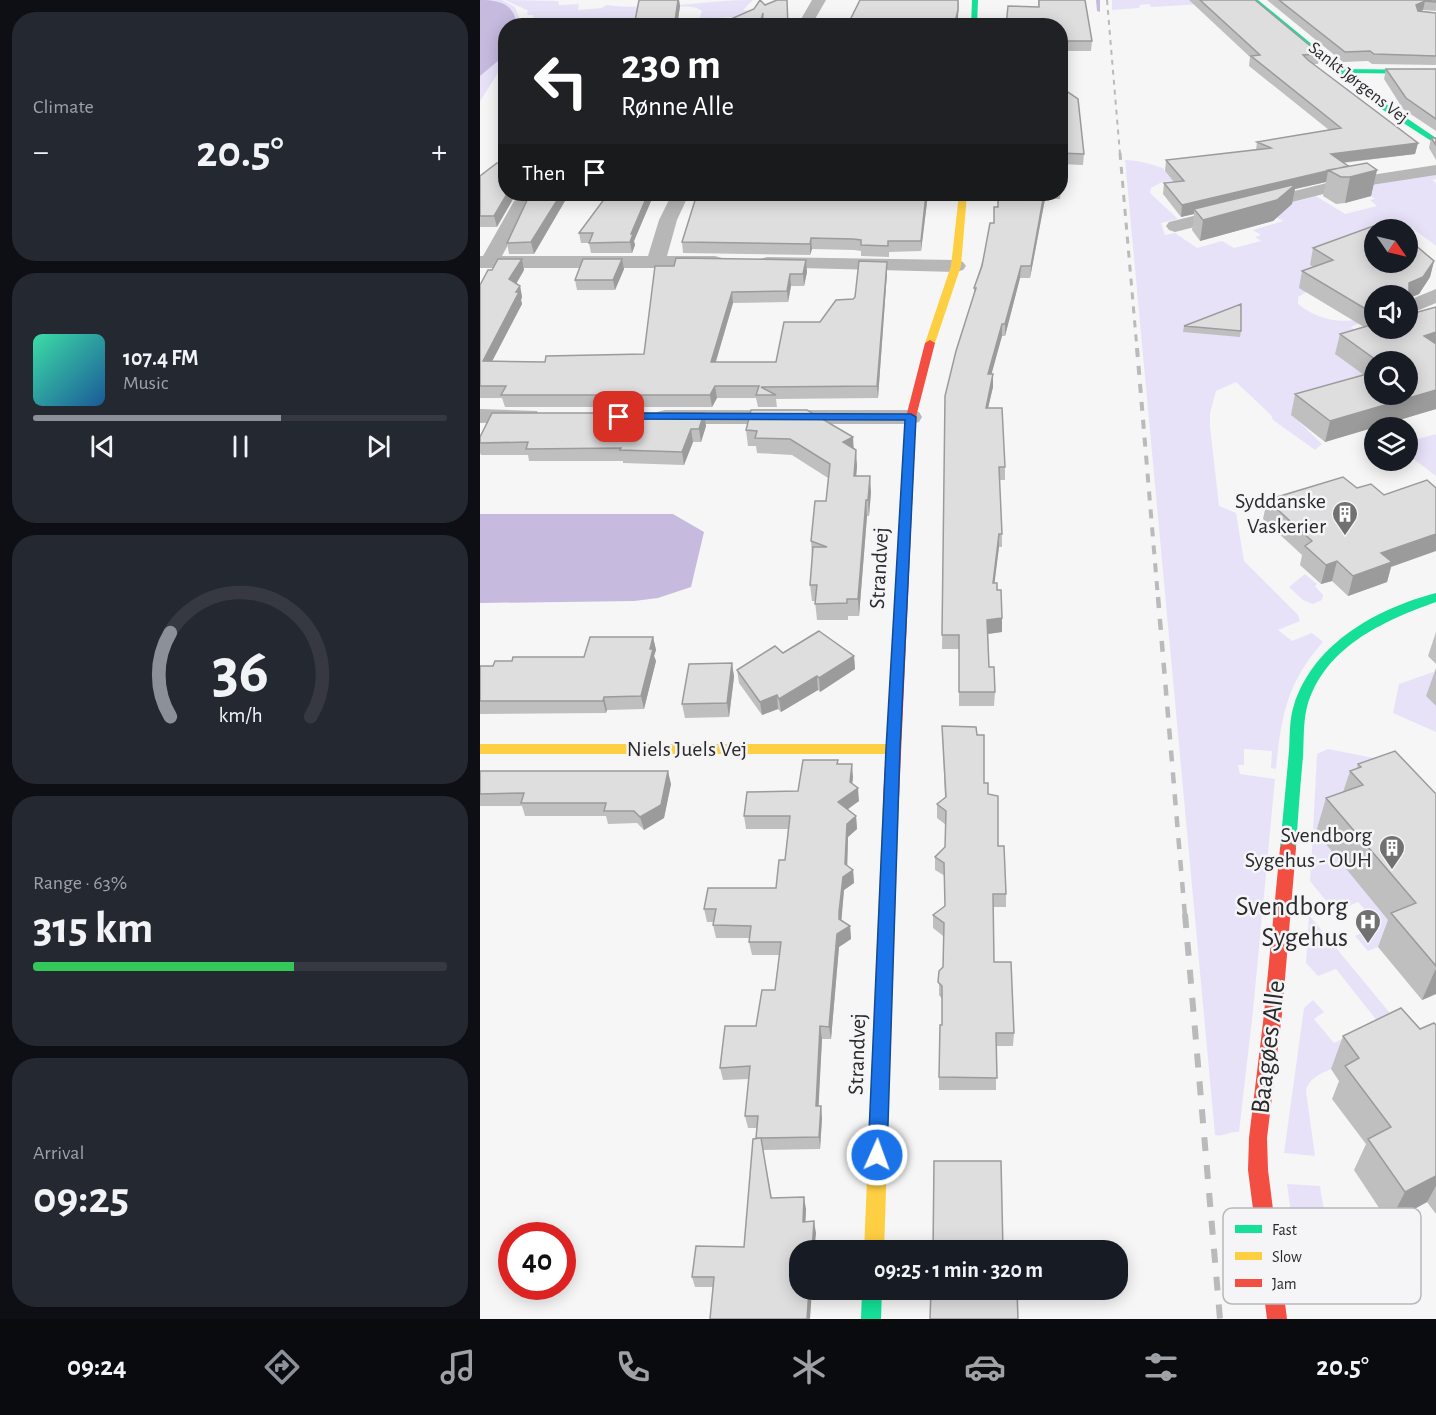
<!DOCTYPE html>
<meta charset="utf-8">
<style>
body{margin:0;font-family:"Alegreya Sans",sans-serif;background:#242831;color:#f1f3f6;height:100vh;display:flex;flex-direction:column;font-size:22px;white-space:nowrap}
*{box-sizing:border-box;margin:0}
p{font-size:20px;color:#9ea1a6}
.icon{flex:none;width:33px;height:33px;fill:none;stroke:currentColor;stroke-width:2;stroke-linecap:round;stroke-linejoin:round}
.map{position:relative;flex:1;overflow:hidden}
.side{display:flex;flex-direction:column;gap:12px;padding:12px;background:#0d0f14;width:480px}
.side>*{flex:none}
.guide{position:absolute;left:18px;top:18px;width:570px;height:183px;border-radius:24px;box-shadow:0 3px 15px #0003;background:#202124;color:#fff;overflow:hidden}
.needle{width:39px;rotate:124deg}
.tools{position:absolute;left:884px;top:219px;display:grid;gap:12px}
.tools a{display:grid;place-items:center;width:54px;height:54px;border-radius:50%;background:#171b24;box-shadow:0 3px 15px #0003;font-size:30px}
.speed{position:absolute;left:18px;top:1222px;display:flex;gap:12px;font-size:30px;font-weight:700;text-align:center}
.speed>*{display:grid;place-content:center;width:78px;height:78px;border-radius:50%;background:#171b24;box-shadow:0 3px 15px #0003;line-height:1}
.speed .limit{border:9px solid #d22;background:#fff;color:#111}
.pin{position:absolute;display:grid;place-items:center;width:51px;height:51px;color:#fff;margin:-26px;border-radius:12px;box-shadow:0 3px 9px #0006}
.me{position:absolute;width:66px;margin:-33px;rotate:2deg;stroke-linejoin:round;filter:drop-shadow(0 0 4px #0008)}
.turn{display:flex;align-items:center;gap:21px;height:126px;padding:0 24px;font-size:27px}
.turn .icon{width:78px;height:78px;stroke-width:2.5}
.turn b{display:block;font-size:42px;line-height:51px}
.then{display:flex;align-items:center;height:57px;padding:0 24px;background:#0003;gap:12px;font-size:22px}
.big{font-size:45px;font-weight:700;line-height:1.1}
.side .card{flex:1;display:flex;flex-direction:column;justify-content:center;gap:9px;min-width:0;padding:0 21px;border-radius:24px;background:#242831}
.side .dial{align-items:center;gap:0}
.dial svg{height:156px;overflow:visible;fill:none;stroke:#363941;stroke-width:7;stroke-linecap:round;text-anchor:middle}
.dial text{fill:#f1f3f6;stroke:none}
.song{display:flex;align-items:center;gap:18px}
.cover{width:72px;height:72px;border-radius:9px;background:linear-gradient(135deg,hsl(160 70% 55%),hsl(210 70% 35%))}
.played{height:6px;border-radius:3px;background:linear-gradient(90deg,#8c9099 60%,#363941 60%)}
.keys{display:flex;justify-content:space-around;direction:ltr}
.heat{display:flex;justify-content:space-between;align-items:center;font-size:33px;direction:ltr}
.charge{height:9px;border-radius:4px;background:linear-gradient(90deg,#34c759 63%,#363941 0)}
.trip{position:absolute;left:309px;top:1240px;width:339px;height:60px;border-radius:24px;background:#171b24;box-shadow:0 3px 15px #0003;font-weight:700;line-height:60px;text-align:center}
.dock{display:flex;height:96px;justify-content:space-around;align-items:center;background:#090b0e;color:#9ea1a6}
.dock .icon{width:42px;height:42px}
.dock .selected{color:#8c9099}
.dock b{font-size:27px;color:#f1f3f6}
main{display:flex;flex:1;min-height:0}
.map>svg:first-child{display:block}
.green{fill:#e8e2f9}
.water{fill:#c6bbdf}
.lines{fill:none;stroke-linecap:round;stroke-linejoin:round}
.stream{fill:#c6bbdf;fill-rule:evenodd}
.street{fill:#b7b7b8;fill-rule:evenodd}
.fast{fill:#16e098;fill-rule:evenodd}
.slow{fill:#ffcf43;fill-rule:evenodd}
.jam{fill:#f24e42;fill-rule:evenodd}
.rail-far4{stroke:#bababb;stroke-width:2;stroke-dasharray:5 5;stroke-linecap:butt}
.rail-far3{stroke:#bababb;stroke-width:3;stroke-dasharray:7 7;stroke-linecap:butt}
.rail-far2{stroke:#bababb;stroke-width:4;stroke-dasharray:9 9;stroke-linecap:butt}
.rail-far1{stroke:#bababb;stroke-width:4.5;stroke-dasharray:11 11;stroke-linecap:butt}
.rail{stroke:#bababb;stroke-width:6;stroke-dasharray:14 14;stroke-linecap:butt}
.wall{fill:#c0bfc0;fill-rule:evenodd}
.shaded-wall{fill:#9c9b9c}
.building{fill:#dfdedf;stroke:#9c9b9c;stroke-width:1.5}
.route{fill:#1a73e8;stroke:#114b97;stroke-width:1.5}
.labels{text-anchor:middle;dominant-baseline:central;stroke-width:5;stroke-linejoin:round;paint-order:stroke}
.far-street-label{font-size:18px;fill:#2a2a2b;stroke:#f5f5f8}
.poi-label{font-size:22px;fill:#2a2a2b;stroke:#f5f5f8;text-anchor:end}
.street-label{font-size:22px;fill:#2a2a2b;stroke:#f5f5f8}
.near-poi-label{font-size:27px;fill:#2a2a2b;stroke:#f5f5f8;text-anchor:end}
.near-street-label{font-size:27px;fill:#2a2a2b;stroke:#f5f5f8}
.key{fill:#f5f5f8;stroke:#b8b8ba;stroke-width:1.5}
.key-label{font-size:16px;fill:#2a2a2b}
</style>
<main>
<section class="side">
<div class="card"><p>Climate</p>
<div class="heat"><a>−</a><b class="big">20.5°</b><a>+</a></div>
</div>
<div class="card">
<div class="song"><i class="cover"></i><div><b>107.4 FM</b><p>Music</p></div></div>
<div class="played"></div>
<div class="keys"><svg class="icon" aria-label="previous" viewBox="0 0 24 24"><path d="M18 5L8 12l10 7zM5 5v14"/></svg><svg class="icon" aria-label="pause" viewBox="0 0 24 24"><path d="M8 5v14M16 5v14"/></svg><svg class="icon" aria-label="next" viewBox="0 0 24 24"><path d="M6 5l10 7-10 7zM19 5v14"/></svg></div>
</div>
<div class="card dial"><svg viewBox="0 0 100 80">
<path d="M14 69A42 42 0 1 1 86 69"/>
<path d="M14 69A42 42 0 0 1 14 26" stroke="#8c9099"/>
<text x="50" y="56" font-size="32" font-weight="700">36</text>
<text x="50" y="72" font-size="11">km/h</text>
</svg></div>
<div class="card"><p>Range · 63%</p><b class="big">315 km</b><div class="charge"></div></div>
<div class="card"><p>Arrival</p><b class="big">09:25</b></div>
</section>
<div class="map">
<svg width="956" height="1319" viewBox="0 0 956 1319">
<rect width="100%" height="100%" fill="#f6f6f7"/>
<path class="green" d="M0,0H22L35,7L42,25L26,26L25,62L0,101Z
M25,0L78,1L79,5L99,4L98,10L122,8L126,5C172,11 225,0 273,0L263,10L303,14L219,19L222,11C210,0 171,12 154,14L159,16V21L146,22V19L137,22L102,25L51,26L50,23L54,22L51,21L54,15H48L47,12L49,11Z
M632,0H718L724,4L671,7L669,4L660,5L659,8L632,10Z
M645,160C658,160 670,164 683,168L686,173H695L701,180L682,182L671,188L670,193L698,219L681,223L685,235L695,233L717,248L742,241L754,248L781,241L775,237L781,235L773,230L803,221L784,210L836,196L865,214L897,206L890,200L895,199L889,195L863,189L956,172V179L952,180L956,183V246L931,227L924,229L894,230L831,265L846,274L833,288L818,297V304C843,323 864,324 894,316L871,327L883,336L884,375L812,415L842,444L835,450L793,420L791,415L756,382L736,391L730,413V426L739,506L756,513L764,561L818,615L820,621L798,630L812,641L832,633L843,642C807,682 801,717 796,769L791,768L792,751L764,749V765H758L760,774L795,779L773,1011L759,1132C750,1131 743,1137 735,1135Z
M956,434V476L927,454V442Z
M825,574L837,584L835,586L843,595L842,600L833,604L823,600L809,587Z
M956,671L947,697L956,706V732L913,713L919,684Z
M848,749L909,761L923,937L888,951L875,936L899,926L878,902L855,912L830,881L833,834L835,832L833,830L837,754Z
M829,915L942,1052L851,1069C840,1074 828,1079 826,1091L835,1156L804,1153L824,1008L833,1000L844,1012L834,1019L854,1043L898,1022L856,969L838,976L826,963Z
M807,1184L840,1186C844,1216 854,1228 827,1250L819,1248L815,1243Z"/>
<path class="water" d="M0,0C20,0 34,4 37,25L26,26L25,55L0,76Z
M0,514H193L224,532L211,587L178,598L154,601L0,603Z"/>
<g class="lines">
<path class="stream" d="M616,0H620V12L617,11Z"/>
<path class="street" d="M332,0H346L331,26H317Z
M956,165V175L859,190L695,232L689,230L686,226L689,222L859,180Z
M38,194H55L22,256H168L179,220L192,194H209L197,220L187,256H235L242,258L245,262L242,266L235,268H0V256H3Z
M287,257L476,260L483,262L486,266L483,270L476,272L280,267L277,263L280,259Z
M956,289V303L927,315V301Z
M0,409L57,411L60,416L57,421L0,423Z
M185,410H431L439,412L442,417L439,422L431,424H185L177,422L174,417L177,412Z"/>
<path class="fast" d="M492,0H498L497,26H491Z
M771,0H778L862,69L956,70V74L867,73L903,102L956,138V144L897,106Z
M956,593V602C903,621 844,647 827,707C823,723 824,741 823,757C820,787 818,818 816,848L814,852L808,854L802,852L800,848C803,816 806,784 809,751C810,736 809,720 814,705C834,643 896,609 956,593Z
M382,1290H402L401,1319H381Z"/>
<path class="slow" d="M479,194H487L481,266L455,343L450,346L445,343L471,266Z
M0,744H413L418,745L420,749L418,753L413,754H0Z
M411,793L416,795L419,799L404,1251H384L403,799L406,795Z"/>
<path class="jam" d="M450,340L455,343L436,417L419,799L416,803H406L403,799L426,417L445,343Z
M808,842L814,844L816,848L802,1014L787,1138L788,1170L807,1319H787L768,1170L769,1138L784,1014L800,848L802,844Z"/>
<path class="rail-far4" d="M627,0L640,154"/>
<path class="rail-far3" d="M640,153L657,349"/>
<path class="rail-far2" d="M657,348L678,598"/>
<path class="rail-far1" d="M678,597L705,916"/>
<path class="rail" d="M705,914L740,1319"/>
</g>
<path class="wall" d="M159,0H199L200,6L197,26H154Z
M558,0H605L612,41L611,51H581L585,90L604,154L603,165L580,164V26L558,7Z
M709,0H775L840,54L838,64H833L938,143L935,154L863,163L867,167L897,170L891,196L865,203L856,204L843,196L846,182L815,189L812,204L793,221L720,241L712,230L714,214L701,217L683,194L684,183L694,182L685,171L686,160L776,150L777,142L849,130L769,66L770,57Z
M787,0H956V11L943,10L941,11L956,13V65L892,64L888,61L863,62Z
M906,69H956V131L923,109L904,79Z
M951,138H956V160L949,148Z
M17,163V227H0V176Z
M580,182L581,188L580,199H565L550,278H540L525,336H522L511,374H513V387L508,408L525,467V480H519L522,534V547H519L514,583L522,632L508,634L509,667L515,692L514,706H479V649H462L465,396L494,295V288L514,223L518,207L517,194H580Z
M50,194H89L54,254H29L27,243Z
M174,194L154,241L155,245L152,253H111L109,243H101L99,233Z
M448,194L441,251L409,252V257L381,256V251L374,250L332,249L330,255L203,253L202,242Z
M907,221L917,230H894V262H927V238L954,261L950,277L939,294L929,298L927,306V296H894V328H927V315L956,307V409L845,442L811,415L815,394L884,375L855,354L860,334L884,327L819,288L822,271L834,267L830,265L833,248ZM894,362H927V394H894Z
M42,259L44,270L36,284L40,286L42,297L41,300L42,304L12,361L65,362L164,354L194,266L326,260L327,272L324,286H311L308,302L253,303L236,362H296L340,322L373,299L407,262V273L398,398L296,399L297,407H278L276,398H237L232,407H25L22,398H0V285L12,270Z
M142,259L144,269L135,290H97L95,280Z
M704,326L761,331L760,337L703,332Z
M271,410L374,449L377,466L376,476L391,492L389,516H387L379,616H368V620H337L335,601H332L330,585L332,557L331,541L346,501L348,478L312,455L277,453L276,446H268L266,430Z
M224,413L226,426L221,442H213L204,465L143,463V461H49L48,455H1L0,453V437Z
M787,500L911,567L907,582L868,596L852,581L841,584L820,565L822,555L783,519Z
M956,632V664L948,656Z
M173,637L176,650L174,656L176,661L164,709L127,710L126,713L0,714V666H13L104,657Z
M303,653L374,656L375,669L340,692L338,690L301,712L298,709L282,715L259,683L257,670Z
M252,663L254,677L249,717L205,718L202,704Z
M956,668V706L946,696Z
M462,726L497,735L504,783L508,794L526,894V907H513L514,962L534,1033L533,1046H516V1090H459V1077L462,1025V999L459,995V971L463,967V936L453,928V915L465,906V876L455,870V857L465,847L466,825L457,818V804L465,798Z
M358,760V764L373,777L372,784L379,801L367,809L376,816L377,829L368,837L367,866L373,870L374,883L364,890L361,920L370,926L371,939L359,947L351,1039H342L338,1106L342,1118L340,1149L283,1150L292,1198L326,1209L325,1222L336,1233L334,1251H320L233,1287H215L212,1277L264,1247L277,1128H268L265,1116L269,1079L243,1080L240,1068L276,1026L295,990L300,955H272L269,942L270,938H236L233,925L234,922H227L224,909L296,888L305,860L308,829H266L264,816L318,791Z
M878,764L956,794V994L942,1000L898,947L908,920L836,832L846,798L863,792L870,771L877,768Z
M0,771L191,784L184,818L164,830L157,823L128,824L126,816H45L42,806H0Z
M956,1025V1214L947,1202L909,1223L874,1170L886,1144L852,1099L859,1081L851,1069L863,1036L940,1029Z
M451,1290H547L546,1296Z"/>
<path class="shaded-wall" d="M198,0H199L200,6L197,26H196L195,21Z
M479,0L478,18L476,26H474Z
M945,1L943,10L934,15L936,5Z
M938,143L935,154L849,164L851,154Z
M897,170L891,196L865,203L870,177Z
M848,171L846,182L815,189L812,204L793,221L720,241L723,220L714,209V214L701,217L702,205Z
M27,194H36L17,227L14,216Z
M81,194H89L54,254L51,242Z
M168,194H174L154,241L155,245L152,253L150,242L151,234Z
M446,194H448L441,251V241Z
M564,194H565V199L550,278L551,266Z
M331,238L332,249L330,255V244Z
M42,259L44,270L32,291L29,279Z
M142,259L144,269L135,290L133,280Z
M326,260L327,272L324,286L323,274Z
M954,261L950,277L939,294L927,299L929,283Z
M407,262V273L398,398L397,386Z
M541,266L540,278L525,336V324Z
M310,274L311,286L308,302L307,291Z
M40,286L42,297L41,300L42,304L6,373L3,361Z
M252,292L253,303L232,374L231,362Z
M522,324V336L508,387V374Z
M956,332V351L944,336Z
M513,374V387L505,421L506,408Z
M235,386L237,398L232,407L230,395Z
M956,390V409L845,442L850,421Z
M224,413L226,426L221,442L219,429Z
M211,429L213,442L204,465L202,452Z
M373,437L374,453L363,442Z
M376,450L377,466L375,492L374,476Z
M390,476L391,492L389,516L388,500Z
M386,500L387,516L379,616L378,599Z
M519,534V547L513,596V583Z
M956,534V551L911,567L907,582L868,596L873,576L901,553Z
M857,561L852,581L841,584L846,565Z
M522,618V632L507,634V620Z
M173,637L176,650L174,656L176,661L164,709L161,696Z
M374,656L375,669L340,692L339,678Z
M252,663L254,677L249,717L247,703Z
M337,676L338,690L301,712L299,699Z
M297,695L298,709L282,715L280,702Z
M124,697L127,710L126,713L123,701Z
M372,764L373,777L371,793L378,788L379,801L360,815L358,802L370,782Z
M188,771L191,784L184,818L164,830L160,817Z
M376,816L377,829L368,837L367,874L373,870L374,883L364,890L361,925L359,919L363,877L365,864L367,824Z
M370,926L371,939L359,947L351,1039L349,1027L357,934Z
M956,968V994L942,1000Z
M340,1026L342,1039L338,1118L336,1106Z
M341,1106L342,1118L340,1149L339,1137Z
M956,1176V1186L947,1202L909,1223L925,1192Z
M324,1197L326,1209L325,1233L323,1222Z
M334,1221L336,1233L334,1251H332Z
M329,1290H332L330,1319H327Z"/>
<path class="building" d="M159,0H198L195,21L181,22L179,26H154Z
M280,0L285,5L297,0H307L308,26H282L283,13L279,26H235L274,9Z
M380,0H478V10L474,26H367Z
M559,0H605L612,41H580V26H526L528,6L559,7Z
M720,0H775L840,54L823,55L828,60L938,143L851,154L868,166L702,205L684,183L704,181L686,160L791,148L777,142L861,128L771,56L780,55Z
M799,0H956V2L945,1L936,5L938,11L956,13V56L894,54L890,51L865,52Z
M580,49L585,90L598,99L604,154L580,153Z
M906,69H956V119L926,98Z
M951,138H956V145Z
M17,163H26V194H27L14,216H0V176Z
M887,163L897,170L870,177H861L848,170Z
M816,184L797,200L723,220L714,209Z
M50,194H81L51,242L27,243Z
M128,194H168L151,234H153L150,242L109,243L113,233H99Z
M217,194H446L441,241H408V246L381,245V240L373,239L331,238L330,244L202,242Z
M518,194H564L551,266H541L525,324H522L508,374H513L506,408H522L525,467H519L522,534H519L513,583H517V590H521L522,618L507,620L509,667H514L515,692H479V635H462L465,396L476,351L496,288H494L502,266L510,223H514V207H518Z
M907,221L917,230H894V262H927V238L954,261L943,277L929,283V298L927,301V296H894V312L889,311L822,271L853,260L833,248Z
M196,258L326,260L323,274H310L307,291L252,292L231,362H296L304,322H340L356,300L373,299L375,297L379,261L407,262L397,386L281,387L296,395H276L279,386H235L230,395H21L26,386H0V285L8,270H12L18,259H42L29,279L40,286L36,292H39L3,361L65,362L66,356L164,354L175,266H194Z
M103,259H142L133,280H95Z
M761,304V331L704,326Z
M956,307V332L944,336L956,344V390L850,421L815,394L894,372V394H927V362H899L860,334L894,324V328H927V315Z
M271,410H327L373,437L363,442L376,450L374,476H390L388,500H386L378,599H367V603L335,604L337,585H330L333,547H347L331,541L335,501H346L350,464L310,439L275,438L277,431L266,430Z
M12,413H224L219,429H211L202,452L140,450L141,448L46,449L48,442L0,443V437Z
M863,477L877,488L891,484L904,495L947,480L956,488V534L901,553L912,562L873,576L857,561L846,565L825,546L832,541L787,500Z
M339,631L374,656L339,678L337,676L299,699L297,695L280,702L257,670L295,646L303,653Z
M110,637H173L170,649H173L161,696L124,697L123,701H0V666H13L15,661H32L33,657H104Z
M252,663L247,703L202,704L209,664Z
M462,726L496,727L497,735H504V783H508V794L518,796V846H524L526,894H513L514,962H531L534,1033H516L517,1078L459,1077L460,1025H462V986L458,982L459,971L463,967L464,923L453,915L465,906L464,863L455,857L465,847L466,811L457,804L466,797Z
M915,751L956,794V966L911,913L936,903L846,798L883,785L870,771L881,767L878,764Z
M323,760H358L357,764H372L370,782L378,788L358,802L376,816L367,824L365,864L373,870L363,877L359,912V919L370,926L357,934L349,1027L340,1026L336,1106H341L339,1137L276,1138L278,1116H265L270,1066L240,1068L245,1026H276L282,990H295L301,942H269L271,926L233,925L236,909H224L228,888H296L299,860H305L310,816H264L267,792L318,791Z
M0,771H188L181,805L160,817L154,811H124L126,803H41L44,793L0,794Z
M921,1008L940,1029L954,1023L956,1025V1176L925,1192L888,1139L911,1127L865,1066L879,1058L863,1036Z
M281,1138L291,1198L324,1197L323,1222L334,1221L332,1251H320V1290H329L327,1319H230L234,1277H212L216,1246L264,1247L273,1139Z
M454,1161H521L523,1251H453Z
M451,1290H537L538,1319H450Z"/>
<path class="route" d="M139,413L431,414L436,417L420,749L407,1155L404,1162L397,1165L391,1162L388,1155L406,749L425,420L135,419V414Z"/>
<defs>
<symbol id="building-pin" viewBox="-11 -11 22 30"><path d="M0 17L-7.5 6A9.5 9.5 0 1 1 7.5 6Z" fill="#717172" stroke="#f5f5f8"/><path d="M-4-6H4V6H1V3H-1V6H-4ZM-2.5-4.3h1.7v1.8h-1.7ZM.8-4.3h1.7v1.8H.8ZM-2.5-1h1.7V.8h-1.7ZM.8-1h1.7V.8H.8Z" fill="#fff"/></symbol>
<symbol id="hospital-pin" viewBox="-11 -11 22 30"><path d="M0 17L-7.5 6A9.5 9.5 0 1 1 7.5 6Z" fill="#717172" stroke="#f5f5f8"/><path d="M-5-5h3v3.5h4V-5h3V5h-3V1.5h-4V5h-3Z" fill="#fff"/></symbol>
</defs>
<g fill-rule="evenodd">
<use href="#building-pin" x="850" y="499" width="30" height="40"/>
<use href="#building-pin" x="897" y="833" width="30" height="40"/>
<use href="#hospital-pin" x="873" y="907" width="30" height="40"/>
</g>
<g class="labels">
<g class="far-street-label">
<text transform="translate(878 83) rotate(38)">Sankt Jørgens Vej</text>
</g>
<g class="poi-label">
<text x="846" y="501">Syddanske<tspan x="846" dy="25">Vaskerier</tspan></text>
<text x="892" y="835">Svendborg<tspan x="892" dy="25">Sygehus - OUH</tspan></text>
</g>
<g class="street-label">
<text transform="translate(399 568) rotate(-87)">Strandvej</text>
<text x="207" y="749">Niels Juels Vej</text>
<text transform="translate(377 1054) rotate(-88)">Strandvej</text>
</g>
<g class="near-poi-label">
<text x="868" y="906">Svendborg<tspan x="868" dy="31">Sygehus</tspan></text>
</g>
<g class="near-street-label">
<text transform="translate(788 1047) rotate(-83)">Baagøes Alle</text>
</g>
</g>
<rect x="743" y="1208" width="198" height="96" rx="9" class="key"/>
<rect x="755" y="1225" width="27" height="8" fill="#16e098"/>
<rect x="755" y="1252" width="27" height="8" fill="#ffcf43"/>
<rect x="755" y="1279" width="27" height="8" fill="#f24e42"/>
<g class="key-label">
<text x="792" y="1235">Fast</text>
<text x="792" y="1262">Slow</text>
<text x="792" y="1289">Jam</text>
</g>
</svg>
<div class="tools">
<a><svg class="needle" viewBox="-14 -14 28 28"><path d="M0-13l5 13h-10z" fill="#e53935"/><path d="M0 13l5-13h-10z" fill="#9ea1a6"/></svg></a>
<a><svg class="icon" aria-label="sound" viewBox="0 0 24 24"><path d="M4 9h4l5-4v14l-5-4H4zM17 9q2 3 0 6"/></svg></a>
<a><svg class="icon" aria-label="search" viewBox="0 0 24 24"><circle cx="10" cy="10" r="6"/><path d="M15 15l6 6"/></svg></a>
<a><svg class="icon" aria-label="layers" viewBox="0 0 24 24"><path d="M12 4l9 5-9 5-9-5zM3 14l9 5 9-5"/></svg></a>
</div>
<div class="speed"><div class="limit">40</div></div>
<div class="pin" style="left:139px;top:417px;background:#d93025"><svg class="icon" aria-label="arrive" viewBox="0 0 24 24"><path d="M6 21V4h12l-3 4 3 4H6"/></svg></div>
<svg class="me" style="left:397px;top:1155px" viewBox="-20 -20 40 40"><circle r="17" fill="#1a73e8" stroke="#fff" stroke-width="3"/><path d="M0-11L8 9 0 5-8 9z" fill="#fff"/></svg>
<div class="trip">09:25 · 1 min · 320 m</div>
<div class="guide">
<div class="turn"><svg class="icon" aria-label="left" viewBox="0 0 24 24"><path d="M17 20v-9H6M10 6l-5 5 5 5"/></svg><div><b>230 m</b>Rønne Alle</div></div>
<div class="then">Then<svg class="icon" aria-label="arrive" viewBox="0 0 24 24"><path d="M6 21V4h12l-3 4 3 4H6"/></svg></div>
</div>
</div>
</main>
<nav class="dock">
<b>09:24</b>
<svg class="icon selected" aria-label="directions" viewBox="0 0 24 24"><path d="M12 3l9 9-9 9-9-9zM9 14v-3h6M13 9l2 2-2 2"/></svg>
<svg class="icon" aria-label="music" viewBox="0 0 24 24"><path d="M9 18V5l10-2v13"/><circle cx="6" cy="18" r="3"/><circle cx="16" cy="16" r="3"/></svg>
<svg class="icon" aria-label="phone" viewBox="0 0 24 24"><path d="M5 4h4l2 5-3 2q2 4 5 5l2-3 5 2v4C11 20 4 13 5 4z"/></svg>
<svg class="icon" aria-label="climate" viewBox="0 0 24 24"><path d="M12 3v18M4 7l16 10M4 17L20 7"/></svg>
<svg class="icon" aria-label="car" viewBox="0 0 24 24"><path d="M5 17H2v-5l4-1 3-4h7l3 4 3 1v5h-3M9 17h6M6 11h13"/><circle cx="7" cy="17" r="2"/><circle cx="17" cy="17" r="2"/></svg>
<svg class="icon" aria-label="filters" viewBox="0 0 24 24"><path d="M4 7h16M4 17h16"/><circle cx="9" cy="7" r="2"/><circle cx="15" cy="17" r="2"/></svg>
<b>20.5°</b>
</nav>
